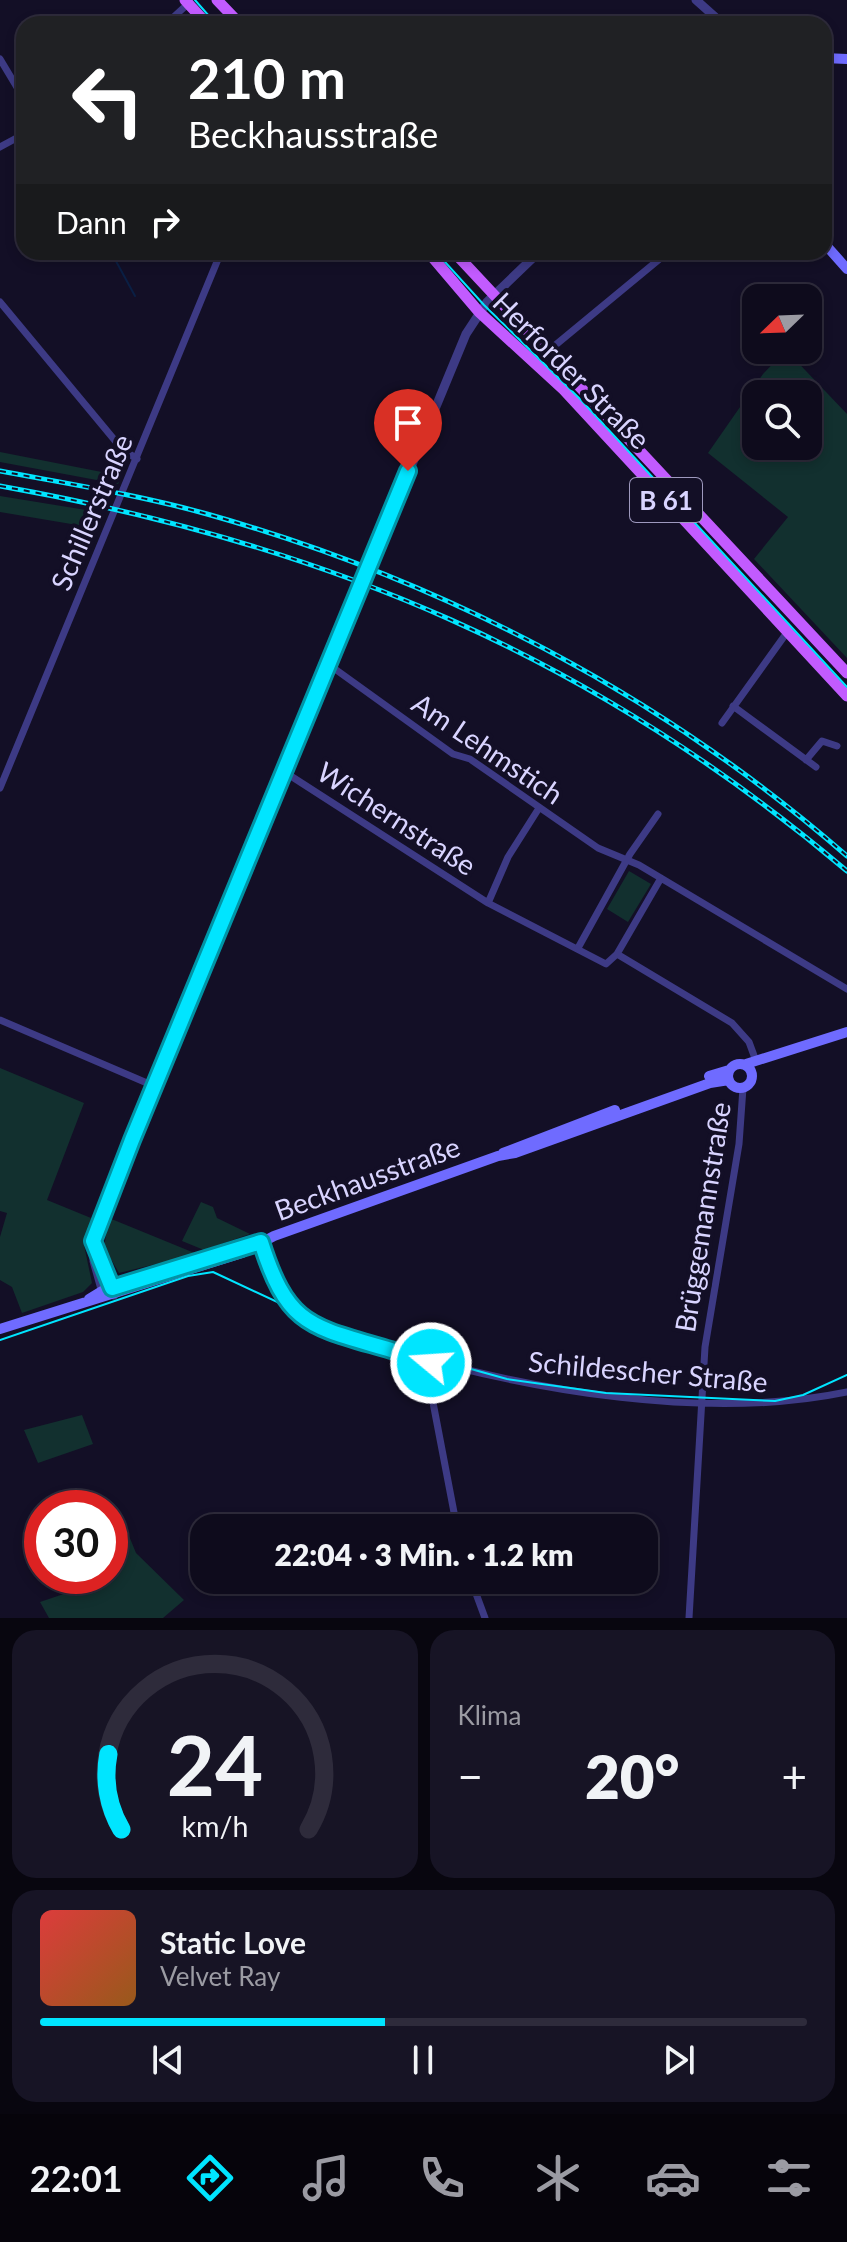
<!DOCTYPE html>
<html lang="de">
<meta charset="utf-8">
<style>
body{margin:0;font-family:Lato,sans-serif;background:#171425;color:#f1f3f6;height:100vh;display:flex;flex-direction:column;font-size:30px;white-space:nowrap}
*{box-sizing:border-box;margin:0}
p{font-size:26px;color:#9b9ba3}
.icon{flex:none;width:44px;height:44px;fill:none;stroke:currentColor;stroke-width:2;stroke-linecap:round;stroke-linejoin:round}
.map{position:relative;height:1618px;overflow:hidden}
.panel{display:flex;flex-direction:column;gap:12px;padding:12px;background:#08060f;flex:1}
.panel>*{flex:none}
.top-card{position:absolute;left:16px;top:16px;width:816px;height:244px;border-radius:24px;box-shadow:0 4px 12px #0003,0 0 0 2px #2e2b3b;background:#202124;color:#fff;overflow:hidden}
.needle{width:52px;rotate:247deg}
.tools{position:absolute;left:742px;top:284px;display:grid;gap:16px}
.tools a{display:grid;place-items:center;width:80px;height:80px;border-radius:16px;background:#0e0b1c;box-shadow:0 4px 12px #0003,0 0 0 2px #2e2b3b;font-size:40px}
.speed{position:absolute;left:24px;top:1490px;display:flex;gap:16px;font-size:40px;font-weight:700;text-align:center}
.speed>*{display:grid;place-content:center;width:104px;height:104px;border-radius:50%;background:#0e0b1c;box-shadow:0 4px 12px #0003,0 0 0 2px #2e2b3b;line-height:1}
.speed .limit{border:12px solid #d22;background:#fff;color:#111}
.pin{position:absolute;display:grid;place-items:center;width:68px;height:68px;color:#fff;margin:-82px -34px;border-radius:50% 50% 50% 0;rotate:-45deg;box-shadow:0 0 8px #0007}
.pin .icon{rotate:45deg}
.me{position:absolute;width:88px;margin:-44px;rotate:288deg;stroke-linejoin:round;filter:drop-shadow(0 0 6px #0008)}
.turn{display:flex;align-items:center;gap:28px;height:168px;padding:0 40px;font-size:36px}
.turn .icon{width:104px;height:104px;stroke-width:2.5}
.turn b{display:block;font-size:56px;line-height:68px}
.then{display:flex;align-items:center;height:76px;padding:0 40px;background:#0003;gap:16px;font-size:30px}
.big{font-size:60px;font-weight:800;line-height:1.1}
.panel .tile{flex:1;display:flex;flex-direction:column;justify-content:center;gap:12px;min-width:0;padding:0 28px;border-radius:24px;background:#171425}
.panel .dial{align-items:center;gap:0}
.dial svg{height:208px;overflow:visible;fill:none;stroke:#2e2b3b;stroke-width:7;stroke-linecap:round;text-anchor:middle}
.dial text{fill:#f1f3f6;stroke:none}
.song{display:flex;align-items:center;gap:24px}
.cover{width:96px;height:96px;border-radius:12px;background:linear-gradient(135deg,hsl(0 70% 55%),hsl(30 70% 35%))}
.played{height:8px;border-radius:4px;background:linear-gradient(90deg,#00e5ff 45%,#2e2b3b 45%)}
.keys{display:flex;justify-content:space-around;direction:ltr}
.heat{display:flex;justify-content:space-between;align-items:center;font-size:44px;direction:ltr}
.panel .tiles{flex:1;display:grid;gap:12px;grid-template-columns:1fr 1fr}
.tile:last-child{grid-column:span 2}
.trip{position:absolute;left:190px;top:1514px;width:468px;height:80px;border-radius:24px;background:#0e0b1c;box-shadow:0 4px 12px #0003,0 0 0 2px #2e2b3b;font-weight:800;line-height:80px;text-align:center}
.tabs{display:flex;height:128px;justify-content:space-around;align-items:center;background:#06040b;color:#9b9ba3}
.tabs .icon{width:56px;height:56px}
.tabs .on{color:#00e5ff}
.tabs b{font-size:36px;color:#f1f3f6}
.map>svg:first-child{display:block}
.green{fill:#12302f;fill-rule:evenodd}
.lines{fill:none;stroke-linecap:round;stroke-linejoin:round}
.stream{stroke:#0a1f44;stroke-width:2}
.minor{stroke:#3d3a85;stroke-width:7}
.tertiary{stroke:#3d3a85;stroke-width:9}
.secondary{stroke:#6f6bff;stroke-width:10}
.primary{stroke:#c25bff;stroke-width:11}
.tram{stroke:#00e5ff;stroke-width:2}
.rail-casing{stroke:#00e5ff;stroke-width:5}
.rail{stroke:#130f26;stroke-width:2;stroke-dasharray:6;stroke-linecap:butt}
.route-casing{stroke:#0095a6;stroke-width:20}
.route{stroke:#00e5ff;stroke-width:14}
.labels{text-anchor:middle;dominant-baseline:central;stroke-width:8;stroke-linejoin:round;paint-order:stroke}
.shield{fill:#130f26;stroke:#9e99be;stroke-width:2}
.shield-label{font-size:26px;font-weight:bold;fill:#d9d4ff}
.street-label{font-size:28px;fill:#d9d4ff;stroke:#130f26}
</style>
<div class="map">
<svg width="847" height="1618" viewBox="0 0 847 1618">
<rect width="100%" height="100%" fill="#130f26"/>
<path class="green" d="M786,350L847,414V658L754,559L788,517L708,453L763,374ZM756,394H808V446H756Z
M0,452L122,476L118,484L0,462Z
M0,496L86,510L83,526L0,512Z
M629,871L651,884L628,922L607,909Z
M0,1068L84,1103L47,1200L91,1218L84,1245L92,1283L83,1292L22,1313L12,1287L0,1280V1237L7,1213L0,1211Z
M201,1202L213,1207L217,1218L250,1234L204,1250L182,1241Z
M109,1218L197,1254L119,1273L104,1247Z
M82,1415L93,1444L38,1463L24,1430Z
M127,1531L136,1553L184,1600L163,1618H49L40,1602L108,1579L110,1548Z"/>
<g class="lines">
<path class="stream" d="M111,252L135,296"/>
<path class="minor" d="M166,24L190,2
M0,59L24,99
M0,147L24,134
M0,302L122,449L137,459
M547,352L668,252
M328,664L453,754L470,759L598,848L639,865L847,989
M733,706L816,767
M722,723L788,631
M806,760L822,741L837,746
M283,771L488,903L606,964L617,954L732,1023L749,1042L756,1061
M0,788L221,252
M488,903L508,857L539,808
M578,948L630,854L658,814
M617,954L661,878
M0,1020L154,1086
M261,1242C269,1265 275,1295 295,1312C322,1334 364,1342 397,1351C533,1391 707,1421 847,1392
M432,1361L431,1392L457,1528
M471,1580L485,1618
M689,1618L705,1347L739,1144L743,1088"/>
<path class="tertiary" d="M696,0L723,24
M94,1246L102,1257L114,1295
M104,1296L94,1261L95,1231L466,334L487,302L539,252"/>
<path class="secondary" d="M824,58L847,59
M824,243L847,269
M728 1076a12 12 0 1 1 24 0a12 12 0 1 1-24 0Z
M746,1064L847,1032
M709,1076L729,1070
M503,1153L615,1110
M218,1253L253,1245
M89,1299L102,1291L146,1277
M0,1329L242,1253L274,1236L498,1156L515,1153L710,1083L729,1080"/>
<path class="primary" d="M185,0L207,24
M217,0L240,24
M428,252L479,312L564,390L847,696
M454,252L847,673"/>
<path class="tram" d="M195,0L216,24
M436,252L484,305L580,399L847,687
M0,1340L188,1276L213,1272L348,1335L507,1379L606,1393L775,1401L803,1395L847,1375"/>
<defs>
<path id="rail" d="M0,471C69,484 139,495 207,514C442,580 662,695 847,856
M0,486C326,544 593,656 847,871"/>
</defs>
<use href="#rail" class="rail-casing"/>
<use href="#rail" class="rail"/>
</g>
<g class="lines">
<defs>
<path id="route" d="M408,471L132,1140L93,1241L112,1288L261,1242C288,1327 310,1326 391,1350C404,1354 422,1357 431,1363"/>
</defs>
<use href="#route" class="route-casing"/>
<use href="#route" class="route"/>
</g>
<g class="labels">
<rect class="shield" x="630" y="478" width="72" height="44" rx="6"/>
<g class="shield-label">
<text x="666" y="500">B 61</text>
</g>
<g class="street-label">
<text transform="translate(572 370) rotate(45)">Herforder Straße</text>
<text transform="translate(91 512) rotate(-67)">Schillerstraße</text>
<text transform="translate(488 748) rotate(34)">Am Lehmstich</text>
<text transform="translate(397 818) rotate(33)">Wichernstraße</text>
<text transform="translate(367 1178) rotate(-20)">Beckhausstraße</text>
<text transform="translate(702 1217) rotate(-81)">Brüggemannstraße</text>
<text transform="translate(648 1371) rotate(5)">Schildescher Straße</text>
</g>
</g>
</svg>
<div class="tools">
<a><svg class="needle" viewBox="-14 -14 28 28"><path d="M0-13l5 13h-10z" fill="#e53935"/><path d="M0 13l5-13h-10z" fill="#9b9ba3"/></svg></a>
<a><svg class="icon" aria-label="search" viewBox="0 0 24 24"><circle cx="10" cy="10" r="6"/><path d="M15 15l6 6"/></svg></a>
</div>
<div class="speed"><div class="limit">30</div></div>
<div class="pin" style="left:408px;top:471px;background:#d93025"><svg class="icon" aria-label="arrive" viewBox="0 0 24 24"><path d="M6 21V4h12l-3 4 3 4H6"/></svg></div>
<svg class="me" style="left:431px;top:1363px" viewBox="-20 -20 40 40"><circle r="17" fill="#00e5ff" stroke="#fff" stroke-width="3"/><path d="M0-11L8 9 0 5-8 9z" fill="#fff"/></svg>
<div class="trip">22:04 · 3 Min. · 1.2 km</div>
<div class="top-card">
<div class="turn"><svg class="icon" aria-label="left" viewBox="0 0 24 24"><path d="M17 20v-9H6M10 6l-5 5 5 5"/></svg><div><b>210 m</b>Beckhausstraße</div></div>
<div class="then">Dann<svg class="icon" aria-label="right" viewBox="0 0 24 24"><path d="M7 20v-9h11M14 6l5 5-5 5"/></svg></div>
</div>
</div>
<section class="panel">
<div class="tiles">
<div class="tile dial"><svg viewBox="0 0 100 80">
<path d="M14 69A42 42 0 1 1 86 69"/>
<path d="M14 69A42 42 0 0 1 9 40" stroke="#00e5ff"/>
<text x="50" y="56" font-size="32" font-weight="700">24</text>
<text x="50" y="72" font-size="11">km/h</text>
</svg></div>
<div class="tile"><p>Klima</p>
<div class="heat"><a>−</a><b class="big">20°</b><a>+</a></div>
</div>
<div class="tile">
<div class="song"><i class="cover"></i><div><b>Static Love</b><p>Velvet Ray</p></div></div>
<div class="played"></div>
<div class="keys"><svg class="icon" aria-label="previous" viewBox="0 0 24 24"><path d="M18 5L8 12l10 7zM5 5v14"/></svg><svg class="icon" aria-label="pause" viewBox="0 0 24 24"><path d="M8 5v14M16 5v14"/></svg><svg class="icon" aria-label="next" viewBox="0 0 24 24"><path d="M6 5l10 7-10 7zM19 5v14"/></svg></div>
</div>
</div>
</section>
<nav class="tabs">
<b>22:01</b>
<svg class="icon on" aria-label="directions" viewBox="0 0 24 24"><path d="M12 3l9 9-9 9-9-9zM9 14v-3h6M13 9l2 2-2 2"/></svg>
<svg class="icon" aria-label="music" viewBox="0 0 24 24"><path d="M9 18V5l10-2v13"/><circle cx="6" cy="18" r="3"/><circle cx="16" cy="16" r="3"/></svg>
<svg class="icon" aria-label="phone" viewBox="0 0 24 24"><path d="M5 4h4l2 5-3 2q2 4 5 5l2-3 5 2v4C11 20 4 13 5 4z"/></svg>
<svg class="icon" aria-label="climate" viewBox="0 0 24 24"><path d="M12 3v18M4 7l16 10M4 17L20 7"/></svg>
<svg class="icon" aria-label="car" viewBox="0 0 24 24"><path d="M5 17H2v-5l4-1 3-4h7l3 4 3 1v5h-3M9 17h6M6 11h13"/><circle cx="7" cy="17" r="2"/><circle cx="17" cy="17" r="2"/></svg>
<svg class="icon" aria-label="filters" viewBox="0 0 24 24"><path d="M4 7h16M4 17h16"/><circle cx="9" cy="7" r="2"/><circle cx="15" cy="17" r="2"/></svg>
</nav>
